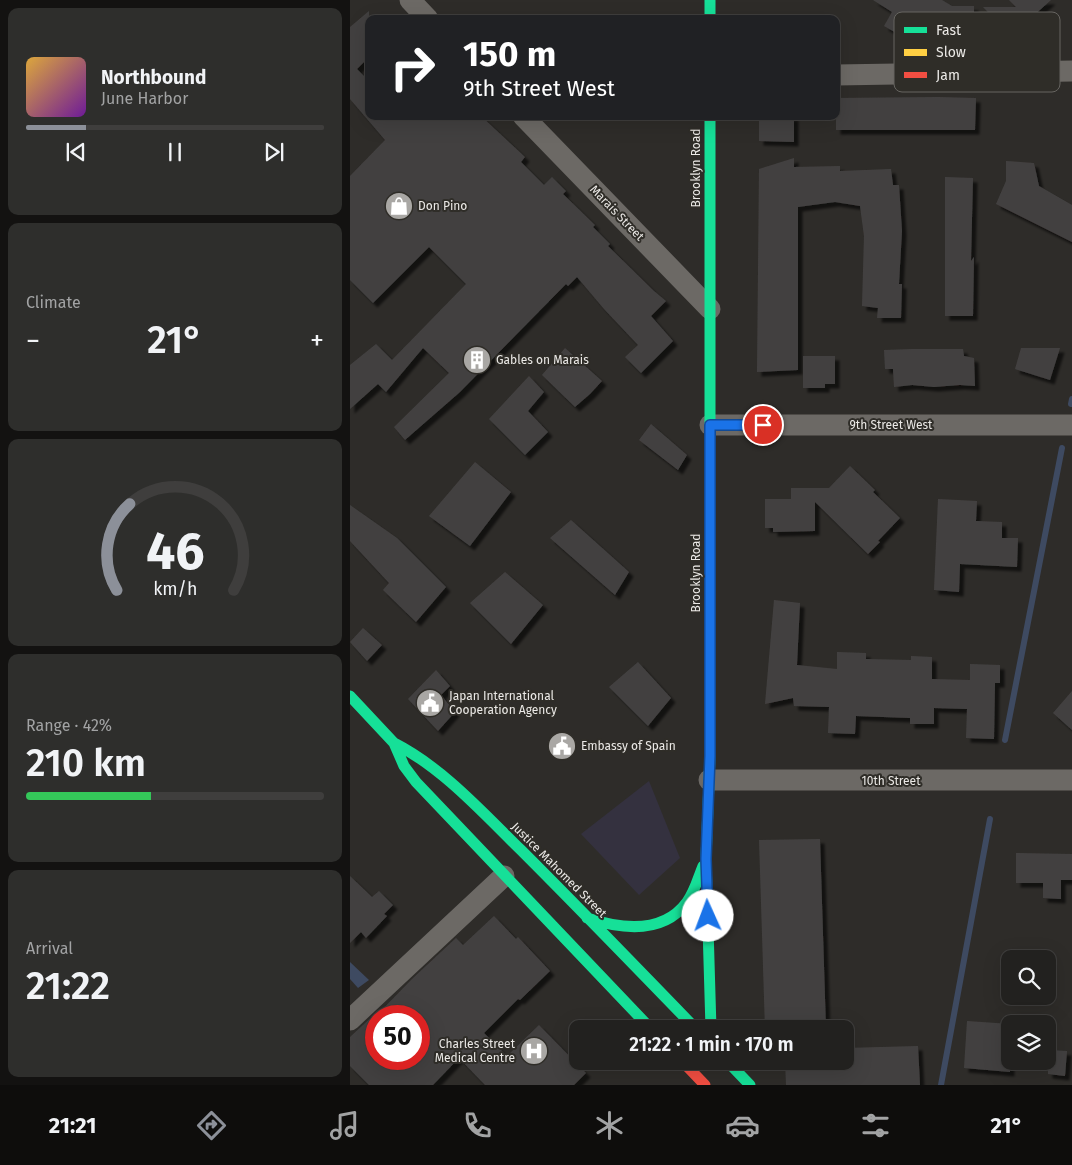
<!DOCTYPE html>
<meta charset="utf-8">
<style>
body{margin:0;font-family:"Fira Sans",sans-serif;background:#2e2e2c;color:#f1f3f6;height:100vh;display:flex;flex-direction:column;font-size:19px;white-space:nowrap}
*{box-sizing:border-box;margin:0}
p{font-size:16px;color:#a2a3a4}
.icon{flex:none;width:28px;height:28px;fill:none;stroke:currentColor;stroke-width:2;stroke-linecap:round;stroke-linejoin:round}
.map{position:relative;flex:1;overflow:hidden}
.panel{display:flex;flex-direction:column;gap:8px;padding:8px;background:#131211;width:350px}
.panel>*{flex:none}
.guide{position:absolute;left:15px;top:15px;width:475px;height:105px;border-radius:10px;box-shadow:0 5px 20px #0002,0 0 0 1px #3f3e3d;background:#202124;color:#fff;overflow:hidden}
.buttons{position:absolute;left:651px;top:950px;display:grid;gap:10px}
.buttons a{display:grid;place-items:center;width:55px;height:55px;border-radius:10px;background:#22211f;box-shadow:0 5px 20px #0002,0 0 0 1px #3f3e3d;font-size:25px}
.speed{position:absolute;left:15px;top:1005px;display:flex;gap:10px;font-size:25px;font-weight:700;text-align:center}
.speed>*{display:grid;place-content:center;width:65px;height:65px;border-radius:50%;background:#22211f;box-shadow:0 5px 20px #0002,0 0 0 1px #3f3e3d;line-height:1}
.speed .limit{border:8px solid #d22;background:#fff;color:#111}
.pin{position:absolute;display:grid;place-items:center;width:42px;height:42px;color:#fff;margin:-21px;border:2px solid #fff;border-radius:50%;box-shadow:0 1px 5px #0007}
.me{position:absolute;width:55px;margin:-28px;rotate:358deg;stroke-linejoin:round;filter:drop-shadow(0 0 4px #0008)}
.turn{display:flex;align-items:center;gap:18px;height:105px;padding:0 15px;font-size:22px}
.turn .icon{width:65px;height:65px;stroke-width:2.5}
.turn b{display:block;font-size:35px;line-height:42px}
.big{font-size:38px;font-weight:600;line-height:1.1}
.panel .card{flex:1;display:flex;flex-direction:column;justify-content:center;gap:8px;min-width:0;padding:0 18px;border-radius:10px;background:#2e2e2c}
.panel .dial{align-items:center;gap:0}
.dial svg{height:130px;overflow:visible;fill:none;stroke:#3f3e3d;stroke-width:7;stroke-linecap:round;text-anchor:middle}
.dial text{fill:#f1f3f6;stroke:none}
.song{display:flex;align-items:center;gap:15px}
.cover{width:60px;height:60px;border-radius:8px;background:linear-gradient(135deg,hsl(40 70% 55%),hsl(280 70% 35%))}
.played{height:5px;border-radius:2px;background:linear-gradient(90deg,#8c9099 20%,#3f3e3d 20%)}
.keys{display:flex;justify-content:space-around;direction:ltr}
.heat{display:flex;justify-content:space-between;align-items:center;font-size:28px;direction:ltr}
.charge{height:8px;border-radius:4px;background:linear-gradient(90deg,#34c759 42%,#3f3e3d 0)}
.trip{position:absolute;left:219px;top:1020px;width:285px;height:50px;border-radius:10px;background:#22211f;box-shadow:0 5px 20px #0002,0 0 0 1px #3f3e3d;font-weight:600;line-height:50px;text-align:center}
.dock{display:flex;height:80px;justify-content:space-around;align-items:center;background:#0e0d0c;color:#a2a3a4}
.dock .icon{width:35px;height:35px}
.dock .on{color:#8c9099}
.dock b{font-size:22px;color:#f1f3f6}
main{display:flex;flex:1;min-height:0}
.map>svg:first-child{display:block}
.education{fill:#34313f}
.water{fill:#3e4a61}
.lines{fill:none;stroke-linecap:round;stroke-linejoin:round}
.stream{stroke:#3e4a61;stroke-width:6}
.building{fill:#434141;filter:url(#shadow)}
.street{stroke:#6c6965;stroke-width:21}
.fast{stroke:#16e098;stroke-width:11}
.slow{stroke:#ffcf43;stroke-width:11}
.jam{stroke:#f24e42;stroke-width:11}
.route-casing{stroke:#114b97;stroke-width:12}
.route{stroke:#1a73e8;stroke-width:9}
.labels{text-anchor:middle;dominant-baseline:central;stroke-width:4;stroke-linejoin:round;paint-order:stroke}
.street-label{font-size:12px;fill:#ebe9e6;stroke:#2f2d28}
.poi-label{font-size:12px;fill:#ebe9e6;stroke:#2f2d28;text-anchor:start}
.key{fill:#2f2d28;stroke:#676561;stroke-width:1}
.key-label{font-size:14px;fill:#ebe9e6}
</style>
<main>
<section class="panel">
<div class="card">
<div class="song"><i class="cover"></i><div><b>Northbound</b><p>June Harbor</p></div></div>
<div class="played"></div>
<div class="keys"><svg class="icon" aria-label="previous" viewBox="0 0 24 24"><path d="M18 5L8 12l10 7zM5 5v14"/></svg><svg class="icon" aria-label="pause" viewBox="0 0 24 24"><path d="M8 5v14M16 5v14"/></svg><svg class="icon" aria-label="next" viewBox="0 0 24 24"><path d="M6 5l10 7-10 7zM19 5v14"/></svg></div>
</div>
<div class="card"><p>Climate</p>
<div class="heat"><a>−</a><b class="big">21°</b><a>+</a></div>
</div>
<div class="card dial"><svg viewBox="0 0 100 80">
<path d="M14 69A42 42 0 1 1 86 69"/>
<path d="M14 69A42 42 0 0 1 22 16" stroke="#8c9099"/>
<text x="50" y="56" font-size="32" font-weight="700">46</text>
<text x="50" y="72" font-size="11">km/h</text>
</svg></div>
<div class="card"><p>Range · 42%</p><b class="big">210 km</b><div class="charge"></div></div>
<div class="card"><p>Arrival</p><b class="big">21:22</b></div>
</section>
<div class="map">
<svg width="722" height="1085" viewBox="0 0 722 1085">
<defs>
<filter id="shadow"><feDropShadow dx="4.5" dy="4.5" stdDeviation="1" flood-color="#0009"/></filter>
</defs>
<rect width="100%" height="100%" fill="#2e2c29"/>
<path class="education" d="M299,781L330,858L289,895L231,834Z"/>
<path class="water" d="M0,962L19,980L8,988L0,979Z"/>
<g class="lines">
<path class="stream" d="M721,404L722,399
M655,740L712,448
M591,1085L640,819"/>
</g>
<path class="building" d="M523,0H592L602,6H624V29H585L582,27L579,32L562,22L561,25L557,23L550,35L534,26L542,12Z
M659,0H701L661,36L633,7H666Z
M19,11V57L7,69L19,81V116H131L175,157L171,162L194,185L202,177L216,191L213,194L245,225L243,227L260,244L258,246L304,291L316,301L301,316L323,341L291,373L275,357L288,345L254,309L227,277L218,286L216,284L110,392L55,440L44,427L99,373L73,348L36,392L28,384L0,409V365L26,344L42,360L116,284L79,247L23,303L0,280V176L35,140L0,99V27Z
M588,97L626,98L625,130H486V98Z
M409,116H444V142L409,141Z
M444,158V167L490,166V171L541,169L543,185H549L552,231L549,284H552L551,318H527L528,308L512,306L514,236L510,206L485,202L448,207V370L407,372L409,169Z
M656,161L684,163L689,186L722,205V242L646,204L656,181Z
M595,177L623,178L621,261L624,257L623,316H595Z
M215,348L252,381L240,394L225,407L192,375Z
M671,348H710L700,380L665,369Z
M563,349H613L614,356L624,358L625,386L610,385L584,387L562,385L544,387L543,369H535L534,350Z
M453,356H485V384H475V388H453Z
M179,376L194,392L178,411L198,432L175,455L139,419Z
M301,424L337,455L328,470L289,440Z
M125,462L161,492L120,546L79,516Z
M500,466L525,490L523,492L550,518L528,541L530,542L518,554L465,502V531L423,532V528H415V499H441V488H479Z
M588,499L627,501L626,521L652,522V538H668L667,567L610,564L609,592L584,590Z
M0,505L47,538L96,587L66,622L33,590L39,583L0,541Z
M221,520L279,572L265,595L200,538Z
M155,572L193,605L161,644L120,603Z
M424,600L450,603L447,665L487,669V652L516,653V659L561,660V656L582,657V679L620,680V664L650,665V683H645L644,739L616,738L617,709L584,708V724H560V718L506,716L505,734L478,733L479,707L444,706L443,698L415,704Z
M13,628L32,645L17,661L0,642Z
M288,662L321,698L298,726L259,687Z
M86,670L100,686L91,695L105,712L88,731L58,699Z
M722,691V730L703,713Z
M470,839L476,1029H415L409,840Z
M666,853L722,854V880H711V899L693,898V883H666Z
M0,876L22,897L29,891L43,905L34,914L37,916L16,938L11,932L0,943Z
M144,916L166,939L168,937L200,971L170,1000L168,999L134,1033L157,1056L189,1025L236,1073L224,1085H135L109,1058L83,1085H19L0,1066V1037L26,1013V1059H69V1016H26L62,979L106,938L113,945Z
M617,1021L660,1024V1072L614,1068Z
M568,1046L570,1085H436L435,1061H495V1048Z
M698,1050L717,1051L715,1076L698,1074Z"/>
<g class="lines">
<path class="street" d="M60,0L78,19
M486,75L722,71
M173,116L360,309
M360,425H722
M359,780H722
M0,1020L154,876"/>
<path class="fast" d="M360,0V19
M360,116V425
M360,691V756L356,859L361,1029
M0,696L44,743L54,766L66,782L301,1029
M44,743C93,768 132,812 171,850C230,909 288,969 346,1029
M237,918C271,929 313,935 337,902C345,891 348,878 353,866
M377,1061L400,1085"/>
<path class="slow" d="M360,425V691"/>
<path class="jam" d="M332,1061L355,1085"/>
</g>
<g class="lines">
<defs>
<path id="route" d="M358,916L356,859L360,756V425H413"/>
</defs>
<use href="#route" class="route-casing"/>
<use href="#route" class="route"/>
</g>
<defs>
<symbol id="shop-disc" viewBox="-11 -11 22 22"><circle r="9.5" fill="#a9a7a4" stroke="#2f2d28"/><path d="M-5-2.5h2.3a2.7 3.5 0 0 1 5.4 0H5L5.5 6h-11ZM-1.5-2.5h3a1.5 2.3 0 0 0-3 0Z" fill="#fff"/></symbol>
<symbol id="building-disc" viewBox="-11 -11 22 22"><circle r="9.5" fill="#a9a7a4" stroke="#2f2d28"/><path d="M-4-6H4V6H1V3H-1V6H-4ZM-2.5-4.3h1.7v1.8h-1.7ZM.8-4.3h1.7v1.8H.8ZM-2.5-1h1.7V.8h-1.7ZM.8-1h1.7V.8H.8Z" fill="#fff"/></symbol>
<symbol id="civic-disc" viewBox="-11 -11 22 22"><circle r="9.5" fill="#a9a7a4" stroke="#2f2d28"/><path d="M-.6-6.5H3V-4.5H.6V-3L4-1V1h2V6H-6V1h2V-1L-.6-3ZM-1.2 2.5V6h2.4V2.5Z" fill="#fff"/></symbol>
<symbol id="hospital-disc" viewBox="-11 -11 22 22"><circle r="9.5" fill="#a9a7a4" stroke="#2f2d28"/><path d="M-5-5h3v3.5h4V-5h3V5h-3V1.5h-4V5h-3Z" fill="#fff"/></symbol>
</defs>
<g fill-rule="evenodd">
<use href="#shop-disc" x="33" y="190" width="32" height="32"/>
<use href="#building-disc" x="111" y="344" width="32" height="32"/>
<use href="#civic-disc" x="64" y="687" width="32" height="32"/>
<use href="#civic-disc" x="196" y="730" width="32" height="32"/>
<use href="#hospital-disc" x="168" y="1035" width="32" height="32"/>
</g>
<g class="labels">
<g class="street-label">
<text transform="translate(346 168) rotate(-90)">Brooklyn Road</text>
<text transform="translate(267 213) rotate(46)">Marais Street</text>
<text x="541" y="425">9th Street West</text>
<text transform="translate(346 573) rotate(-90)">Brooklyn Road</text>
<text x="541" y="781">10th Street</text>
<text transform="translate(209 870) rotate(45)">Justice Mahomed Street</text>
</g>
<g class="poi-label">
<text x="68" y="206">Don Pino</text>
<text x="146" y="360">Gables on Marais</text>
<text x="99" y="696">Japan International<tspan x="99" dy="14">Cooperation Agency</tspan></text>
<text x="231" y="746">Embassy of Spain</text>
<text x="165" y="1044" text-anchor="end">Charles Street<tspan x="165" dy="14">Medical Centre</tspan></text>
</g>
</g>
<rect x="544" y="12" width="166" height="80" rx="8" class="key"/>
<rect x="554" y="27" width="23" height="6" fill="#16e098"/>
<rect x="554" y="49" width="23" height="7" fill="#ffcf43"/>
<rect x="554" y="72" width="23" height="6" fill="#f24e42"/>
<g class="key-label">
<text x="586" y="35">Fast</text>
<text x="586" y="57">Slow</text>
<text x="586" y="80">Jam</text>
</g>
</svg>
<div class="buttons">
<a><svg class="icon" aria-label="search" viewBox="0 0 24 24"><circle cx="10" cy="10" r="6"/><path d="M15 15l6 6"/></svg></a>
<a><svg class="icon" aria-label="layers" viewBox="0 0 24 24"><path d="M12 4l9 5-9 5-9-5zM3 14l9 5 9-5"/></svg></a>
</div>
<div class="speed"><div class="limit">50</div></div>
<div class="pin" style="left:413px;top:425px;background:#d93025"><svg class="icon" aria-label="arrive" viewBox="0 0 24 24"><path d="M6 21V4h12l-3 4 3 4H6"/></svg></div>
<svg class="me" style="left:358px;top:916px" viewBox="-20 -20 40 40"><circle r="19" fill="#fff"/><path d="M0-13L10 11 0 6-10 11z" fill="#1a73e8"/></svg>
<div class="trip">21:22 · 1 min · 170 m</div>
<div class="guide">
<div class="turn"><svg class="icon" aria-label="right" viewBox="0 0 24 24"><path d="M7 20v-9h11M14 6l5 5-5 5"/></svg><div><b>150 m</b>9th Street West</div></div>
</div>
</div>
</main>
<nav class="dock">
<b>21:21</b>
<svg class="icon on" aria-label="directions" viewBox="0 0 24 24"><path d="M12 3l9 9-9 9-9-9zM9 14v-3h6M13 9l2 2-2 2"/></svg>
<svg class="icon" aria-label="music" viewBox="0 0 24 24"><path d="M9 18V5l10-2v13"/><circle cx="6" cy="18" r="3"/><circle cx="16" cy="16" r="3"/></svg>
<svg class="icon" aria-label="phone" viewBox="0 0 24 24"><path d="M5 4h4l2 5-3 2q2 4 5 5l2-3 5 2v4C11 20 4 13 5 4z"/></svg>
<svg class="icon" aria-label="climate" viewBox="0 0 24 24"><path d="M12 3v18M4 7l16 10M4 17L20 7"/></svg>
<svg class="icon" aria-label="car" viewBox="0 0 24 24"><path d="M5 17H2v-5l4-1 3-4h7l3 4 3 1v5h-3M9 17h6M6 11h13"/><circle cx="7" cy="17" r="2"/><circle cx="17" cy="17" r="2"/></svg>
<svg class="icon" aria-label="filters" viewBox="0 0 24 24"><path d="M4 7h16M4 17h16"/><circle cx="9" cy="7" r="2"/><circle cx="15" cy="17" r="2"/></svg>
<b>21°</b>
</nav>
